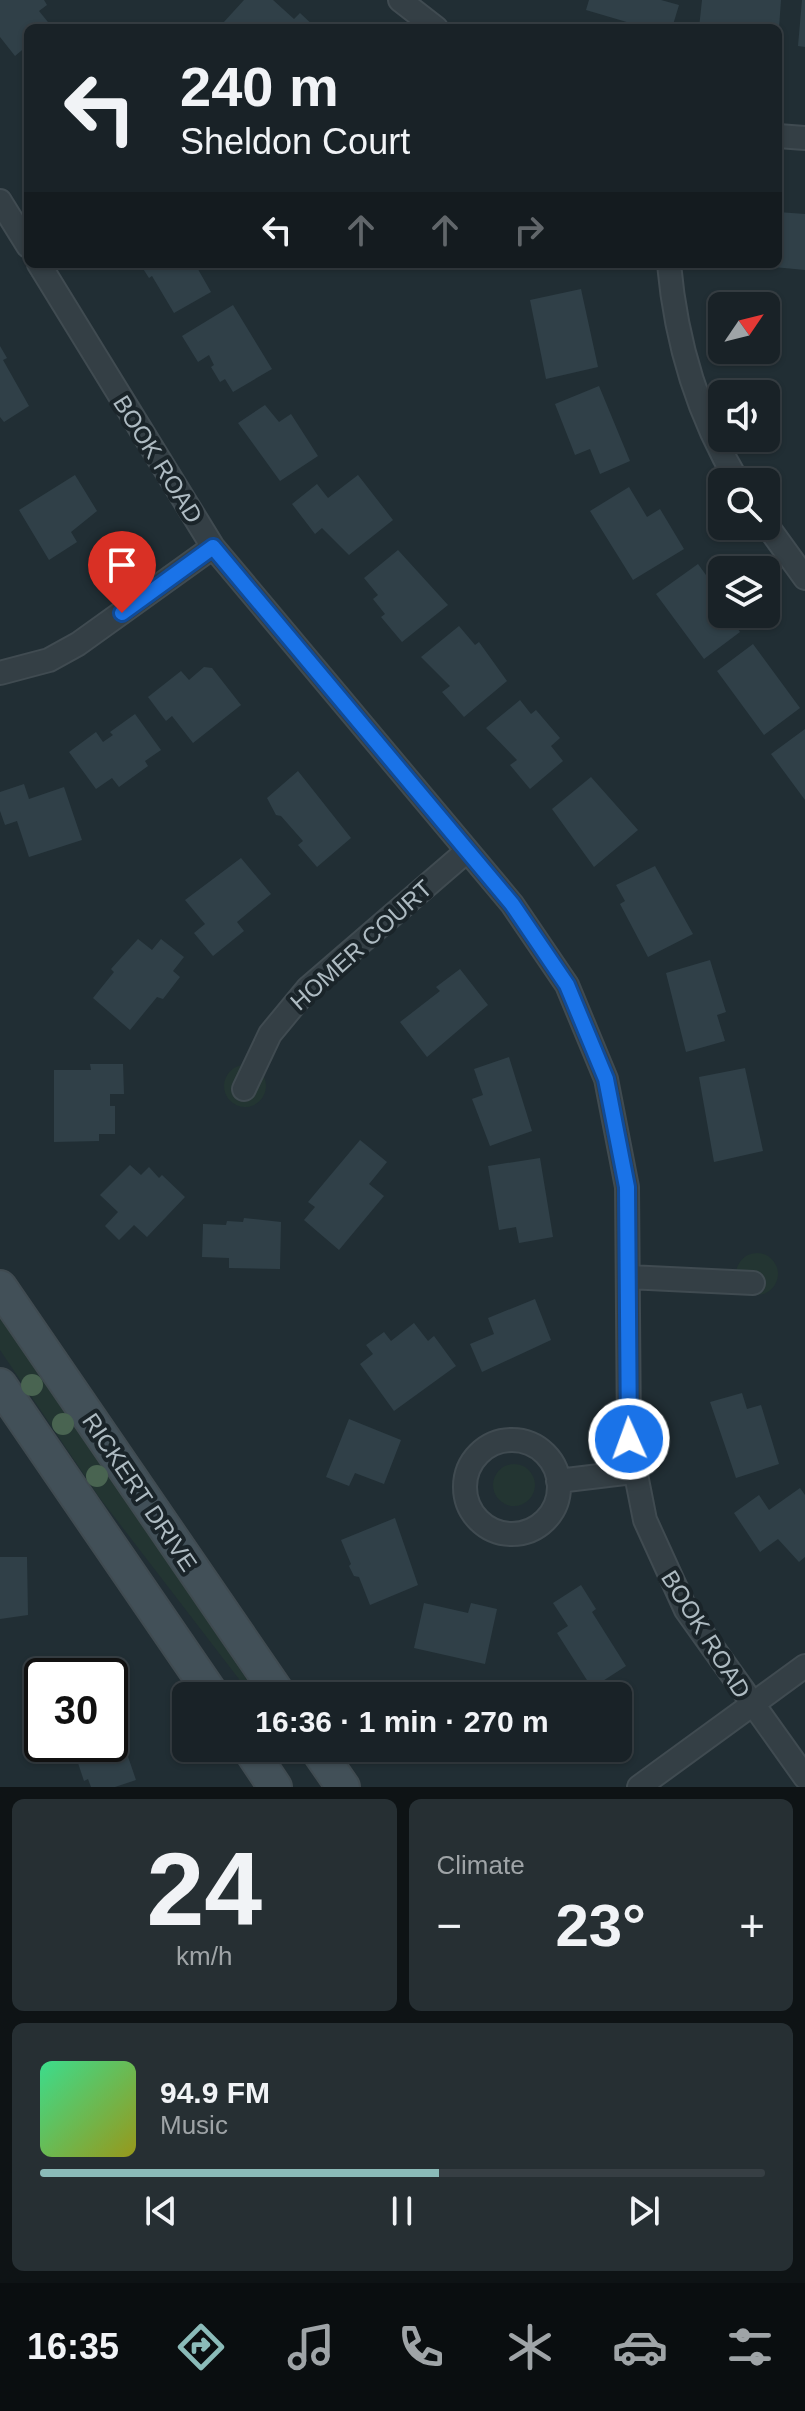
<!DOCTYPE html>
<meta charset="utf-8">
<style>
body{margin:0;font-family:Arial,sans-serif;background:#262f33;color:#f1f3f6;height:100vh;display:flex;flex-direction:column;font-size:30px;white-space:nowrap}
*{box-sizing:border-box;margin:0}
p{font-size:26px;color:#9fa4a7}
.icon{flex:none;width:44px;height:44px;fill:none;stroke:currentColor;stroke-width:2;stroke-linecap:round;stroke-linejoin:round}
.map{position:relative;height:1787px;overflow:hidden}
.sheet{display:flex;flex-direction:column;gap:12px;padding:12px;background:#0e1315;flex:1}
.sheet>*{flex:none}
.hud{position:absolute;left:24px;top:24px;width:758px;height:244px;border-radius:12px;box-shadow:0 2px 6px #0004,0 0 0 2px #373f44;background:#192227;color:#f1f3f6;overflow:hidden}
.needle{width:52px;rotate:55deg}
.controls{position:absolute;left:708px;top:292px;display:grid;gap:16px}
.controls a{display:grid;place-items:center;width:72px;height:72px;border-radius:12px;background:#192227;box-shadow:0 2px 6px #0004,0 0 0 2px #373f44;font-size:40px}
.speed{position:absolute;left:24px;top:1658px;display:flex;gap:16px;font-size:40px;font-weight:700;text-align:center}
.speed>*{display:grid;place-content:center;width:104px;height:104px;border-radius:50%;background:#192227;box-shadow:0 2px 6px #0004,0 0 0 2px #373f44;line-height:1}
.speed .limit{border:4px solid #111;border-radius:12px;background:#fff;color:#111}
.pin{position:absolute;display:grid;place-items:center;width:68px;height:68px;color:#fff;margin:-82px -34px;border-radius:50% 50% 50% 0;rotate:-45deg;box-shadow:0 0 8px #0007}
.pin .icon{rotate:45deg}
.me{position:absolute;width:88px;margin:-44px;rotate:358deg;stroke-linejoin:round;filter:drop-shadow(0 0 6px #0008)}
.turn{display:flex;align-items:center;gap:28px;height:168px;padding:0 24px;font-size:36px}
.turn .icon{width:104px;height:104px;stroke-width:2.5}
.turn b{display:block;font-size:56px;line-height:68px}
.lanes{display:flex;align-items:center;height:76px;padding:0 24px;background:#0003;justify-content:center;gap:40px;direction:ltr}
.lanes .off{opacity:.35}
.big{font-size:60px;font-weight:700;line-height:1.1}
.sheet .card{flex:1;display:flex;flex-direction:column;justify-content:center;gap:12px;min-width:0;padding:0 28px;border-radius:12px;background:#262f33}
.sheet .dial{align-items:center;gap:0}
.dial b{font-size:104px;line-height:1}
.song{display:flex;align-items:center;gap:24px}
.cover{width:96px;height:96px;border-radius:12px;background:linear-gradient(135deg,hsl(150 70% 55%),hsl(60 70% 35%))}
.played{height:8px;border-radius:4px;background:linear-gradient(90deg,#8bbbb9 55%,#373f44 55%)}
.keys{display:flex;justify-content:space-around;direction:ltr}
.heat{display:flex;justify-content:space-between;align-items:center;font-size:44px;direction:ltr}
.sheet .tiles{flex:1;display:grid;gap:12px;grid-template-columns:1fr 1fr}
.card:last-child{grid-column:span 2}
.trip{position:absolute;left:172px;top:1682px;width:460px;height:80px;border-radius:12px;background:#192227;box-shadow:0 2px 6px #0004,0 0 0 2px #373f44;font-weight:700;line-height:80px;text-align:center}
.menu{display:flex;height:128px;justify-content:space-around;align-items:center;background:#0a0e10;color:#9fa4a7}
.menu .icon{width:56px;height:56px}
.menu .on{color:#8bbbb9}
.menu b{font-size:36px;color:#f1f3f6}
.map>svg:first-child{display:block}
.green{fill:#233532}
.building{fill:#304048}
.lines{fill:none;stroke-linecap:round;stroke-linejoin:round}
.street-casing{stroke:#404b51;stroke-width:26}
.secondary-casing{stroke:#404b51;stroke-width:36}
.street{stroke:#343f45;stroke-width:22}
.secondary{stroke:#425058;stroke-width:32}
.tree{fill:#496451}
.route-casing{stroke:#114b97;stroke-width:20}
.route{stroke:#1a73e8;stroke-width:14}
.labels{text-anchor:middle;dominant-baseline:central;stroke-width:8;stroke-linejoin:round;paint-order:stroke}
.street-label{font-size:24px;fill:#aebbc2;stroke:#1a2429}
</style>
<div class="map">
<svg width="805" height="1787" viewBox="0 0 805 1787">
<rect width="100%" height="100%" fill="#212e34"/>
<path class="green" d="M224 1086a21 21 0 1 1 42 0a21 21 0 1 1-42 0Z
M736 1274a21 21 0 1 1 42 0a21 21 0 1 1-42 0Z
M0,1313L258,1696H252L99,1497L0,1350Z
M493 1485a21 21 0 1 1 42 0a21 21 0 1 1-42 0Z"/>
<path class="building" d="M0,0H44L47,5L39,11L52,27L28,28V45L15,56L0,37Z
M244,0H273L294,19L300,13L316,28H229L223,23Z
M589,0H661L679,5L672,28H647L586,10Z
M702,0H781L779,28H699Z
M802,0H805V47L798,46Z
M778,212L805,214V270L763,266L778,264Z
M140,264H195L211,292L174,313L152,276L149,278Z
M581,289L598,367L546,379L530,300Z
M233,305L272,369L233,392L225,379L220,382L211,367L214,365L209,355L198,362L182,336Z
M0,346L7,358L3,360L29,406L4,422L0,417Z
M599,386L630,461L600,474L590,449L575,455L555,404Z
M265,405L279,422L291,414L318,456L280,481L238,423Z
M75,475L97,511L71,532L77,542L49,560L19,510Z
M358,475L393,520L349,555L322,528L315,534L292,504L317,484L328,498Z
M629,487L647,517L660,509L684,549L633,580L590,511Z
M398,550L448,605L402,642L381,617L385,614L373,599L378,595L364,578Z
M698,564L722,597V614H728L740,632L704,659L656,594Z
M459,626L475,645L479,642L507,681L464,717L442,692L450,686L421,657Z
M753,644L800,708L764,735L717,671Z
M204,667L212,668L241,705L193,743L172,716L166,721L148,697L181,671L189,680Z
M520,700L531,714L536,710L560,738L551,746L563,761L530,789L510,765L517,760L486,728Z
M135,714L161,750L145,761L148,766L119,787L112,778L96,789L69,752L96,732L103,742L113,735L110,732Z
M805,729V800L771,754Z
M298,771L351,838L317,867L298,845L303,841L281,816L276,815L267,798Z
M591,777L638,830L594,867L552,809Z
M24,784L29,799L64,787L82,840L29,857L17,821L5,825L0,811V792Z
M241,858L271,894L237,922L244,931L213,956L194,933L205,924L185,900Z
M655,866L693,934L648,957L620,904L625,901L616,885Z
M138,939L152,950L161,939L184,957L173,971L180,977L163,999L157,997L130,1030L93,998L114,972L111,969Z
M710,960L726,1012L717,1015L725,1041L686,1052L666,973Z
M460,969L488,1005L427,1057L400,1022L440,991L436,987Z
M509,1057L532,1131L490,1146L472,1099L483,1095L474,1069Z
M90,1064H123L124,1094H110V1106H115V1134H99V1141L54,1142V1070H91Z
M745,1068L763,1151L714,1162L699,1077Z
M360,1140L387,1162L369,1184L384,1196L339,1250L304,1220L315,1207L308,1202Z
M540,1158L553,1237L519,1243L516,1227L499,1230L488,1166Z
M130,1165L141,1175L149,1167L159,1178L162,1175L185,1197L147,1237L134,1225L119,1240L105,1226L118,1212L100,1195Z
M244,1218L281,1222L280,1269L229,1268V1258L202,1257L203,1224L226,1225L227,1221L243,1222Z
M535,1299L551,1340L482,1372L470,1344L494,1334L488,1318Z
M414,1323L428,1341L434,1336L456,1366L394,1411L360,1364L373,1354L366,1345L384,1332L391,1341Z
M742,1393L747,1409L761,1405L779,1464L736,1478L710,1402Z
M349,1419L401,1440L384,1484L355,1473L349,1486L326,1477Z
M800,1488L805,1495V1557L799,1562L778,1539L760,1552L734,1513L759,1495L769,1510Z
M395,1518L418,1585L370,1605L359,1577L354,1576L349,1566L351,1564L341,1540Z
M0,1557H27L28,1615L0,1619Z
M581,1585L596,1609L592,1612L626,1666L592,1688L557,1633L568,1626L553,1603Z
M424,1603L468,1613L471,1603L497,1609L485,1664L414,1648Z
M95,1657L101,1676H57L55,1670Z
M110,1704L136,1780L115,1787H91L88,1779L84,1781L74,1751L80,1749L79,1744H110Z"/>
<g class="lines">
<defs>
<path id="street" d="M400,0L436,28
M778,136L805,138
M0,201L28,246
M39,264L213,547L512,904L567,985L606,1079L627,1187L629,1439L645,1520L686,1610L805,1777
M669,264C676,343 697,414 738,482
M766,524L805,578
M0,673L49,660L78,644L213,547
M244,1089L270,1034L308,988L467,851
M628,1277L753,1283
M465 1487a47 47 0 1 1 94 0a47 47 0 1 1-94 0Z
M558,1481L633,1472
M639,1787L805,1666"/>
<path id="secondary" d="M0,1287L280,1696
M0,1385L213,1696
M249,1748L275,1787
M316,1748L343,1787"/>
</defs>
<use href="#street" class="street-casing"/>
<use href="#secondary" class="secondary-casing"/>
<use href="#street" class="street"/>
<use href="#secondary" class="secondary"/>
</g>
<g class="tree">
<circle cx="32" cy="1385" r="11"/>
<circle cx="63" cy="1424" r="11"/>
<circle cx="97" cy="1476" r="11"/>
</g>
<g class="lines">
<defs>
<path id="route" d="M122,613L213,547L512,904L567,985L606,1079L627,1187L629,1439"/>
</defs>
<use href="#route" class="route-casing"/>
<use href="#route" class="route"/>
</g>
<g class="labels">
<g class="street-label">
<text transform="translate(158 459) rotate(58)">BOOK ROAD</text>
<text transform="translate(361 945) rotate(-42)">HOMER COURT</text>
<text transform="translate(140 1492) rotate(56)">RICKERT DRIVE</text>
<text transform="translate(706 1634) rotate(58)">BOOK ROAD</text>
</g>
</g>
</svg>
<div class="controls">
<a><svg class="needle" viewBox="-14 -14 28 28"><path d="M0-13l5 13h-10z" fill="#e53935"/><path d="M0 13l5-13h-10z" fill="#9fa4a7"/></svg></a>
<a><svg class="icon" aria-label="sound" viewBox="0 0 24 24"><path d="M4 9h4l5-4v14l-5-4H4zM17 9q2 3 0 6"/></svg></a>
<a><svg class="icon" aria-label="search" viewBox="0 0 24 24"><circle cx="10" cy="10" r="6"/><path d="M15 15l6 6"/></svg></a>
<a><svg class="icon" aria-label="layers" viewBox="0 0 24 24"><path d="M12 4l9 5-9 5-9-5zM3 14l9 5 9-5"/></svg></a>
</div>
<div class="speed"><div class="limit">30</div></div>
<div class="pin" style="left:122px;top:613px;background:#d93025"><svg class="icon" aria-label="arrive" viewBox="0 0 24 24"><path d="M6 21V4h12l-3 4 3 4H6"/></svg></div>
<svg class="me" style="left:629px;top:1439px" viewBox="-20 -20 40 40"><circle r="17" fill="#1a73e8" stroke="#fff" stroke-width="3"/><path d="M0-11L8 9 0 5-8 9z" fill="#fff"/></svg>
<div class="trip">16:36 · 1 min · 270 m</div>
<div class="hud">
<div class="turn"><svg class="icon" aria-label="left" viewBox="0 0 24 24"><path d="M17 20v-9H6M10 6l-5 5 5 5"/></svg><div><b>240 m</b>Sheldon Court</div></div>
<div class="lanes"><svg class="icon" aria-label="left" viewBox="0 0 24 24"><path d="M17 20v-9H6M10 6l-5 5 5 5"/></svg><svg class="icon off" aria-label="ahead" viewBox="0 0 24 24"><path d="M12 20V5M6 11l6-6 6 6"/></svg><svg class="icon off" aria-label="ahead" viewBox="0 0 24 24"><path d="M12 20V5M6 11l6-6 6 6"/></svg><svg class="icon off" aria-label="right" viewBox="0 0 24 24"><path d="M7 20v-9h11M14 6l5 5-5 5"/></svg></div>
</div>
</div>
<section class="sheet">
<div class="tiles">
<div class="card dial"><b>24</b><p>km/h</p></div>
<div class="card"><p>Climate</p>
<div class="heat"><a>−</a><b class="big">23°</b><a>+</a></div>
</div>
<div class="card">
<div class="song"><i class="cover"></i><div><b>94.9 FM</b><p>Music</p></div></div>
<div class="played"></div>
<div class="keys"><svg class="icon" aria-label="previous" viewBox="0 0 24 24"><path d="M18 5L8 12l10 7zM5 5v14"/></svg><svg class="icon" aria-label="pause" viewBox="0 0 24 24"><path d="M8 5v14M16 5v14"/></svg><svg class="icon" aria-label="next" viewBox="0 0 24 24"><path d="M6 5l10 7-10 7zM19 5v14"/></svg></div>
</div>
</div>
</section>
<nav class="menu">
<b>16:35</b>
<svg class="icon on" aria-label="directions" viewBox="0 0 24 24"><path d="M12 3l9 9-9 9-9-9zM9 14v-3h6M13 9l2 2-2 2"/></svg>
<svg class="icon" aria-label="music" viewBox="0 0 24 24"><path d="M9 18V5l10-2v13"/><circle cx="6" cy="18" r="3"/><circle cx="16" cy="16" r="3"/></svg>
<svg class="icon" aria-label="phone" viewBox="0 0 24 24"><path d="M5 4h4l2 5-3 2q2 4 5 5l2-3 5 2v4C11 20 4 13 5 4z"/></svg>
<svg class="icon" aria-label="climate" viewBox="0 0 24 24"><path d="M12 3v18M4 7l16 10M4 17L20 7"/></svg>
<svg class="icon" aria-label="car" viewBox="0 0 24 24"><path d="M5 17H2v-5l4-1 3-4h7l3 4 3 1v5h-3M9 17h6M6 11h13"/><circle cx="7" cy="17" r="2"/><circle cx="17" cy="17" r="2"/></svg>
<svg class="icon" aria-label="filters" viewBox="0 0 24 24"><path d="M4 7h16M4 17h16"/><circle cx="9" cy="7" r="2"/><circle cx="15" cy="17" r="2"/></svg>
</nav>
